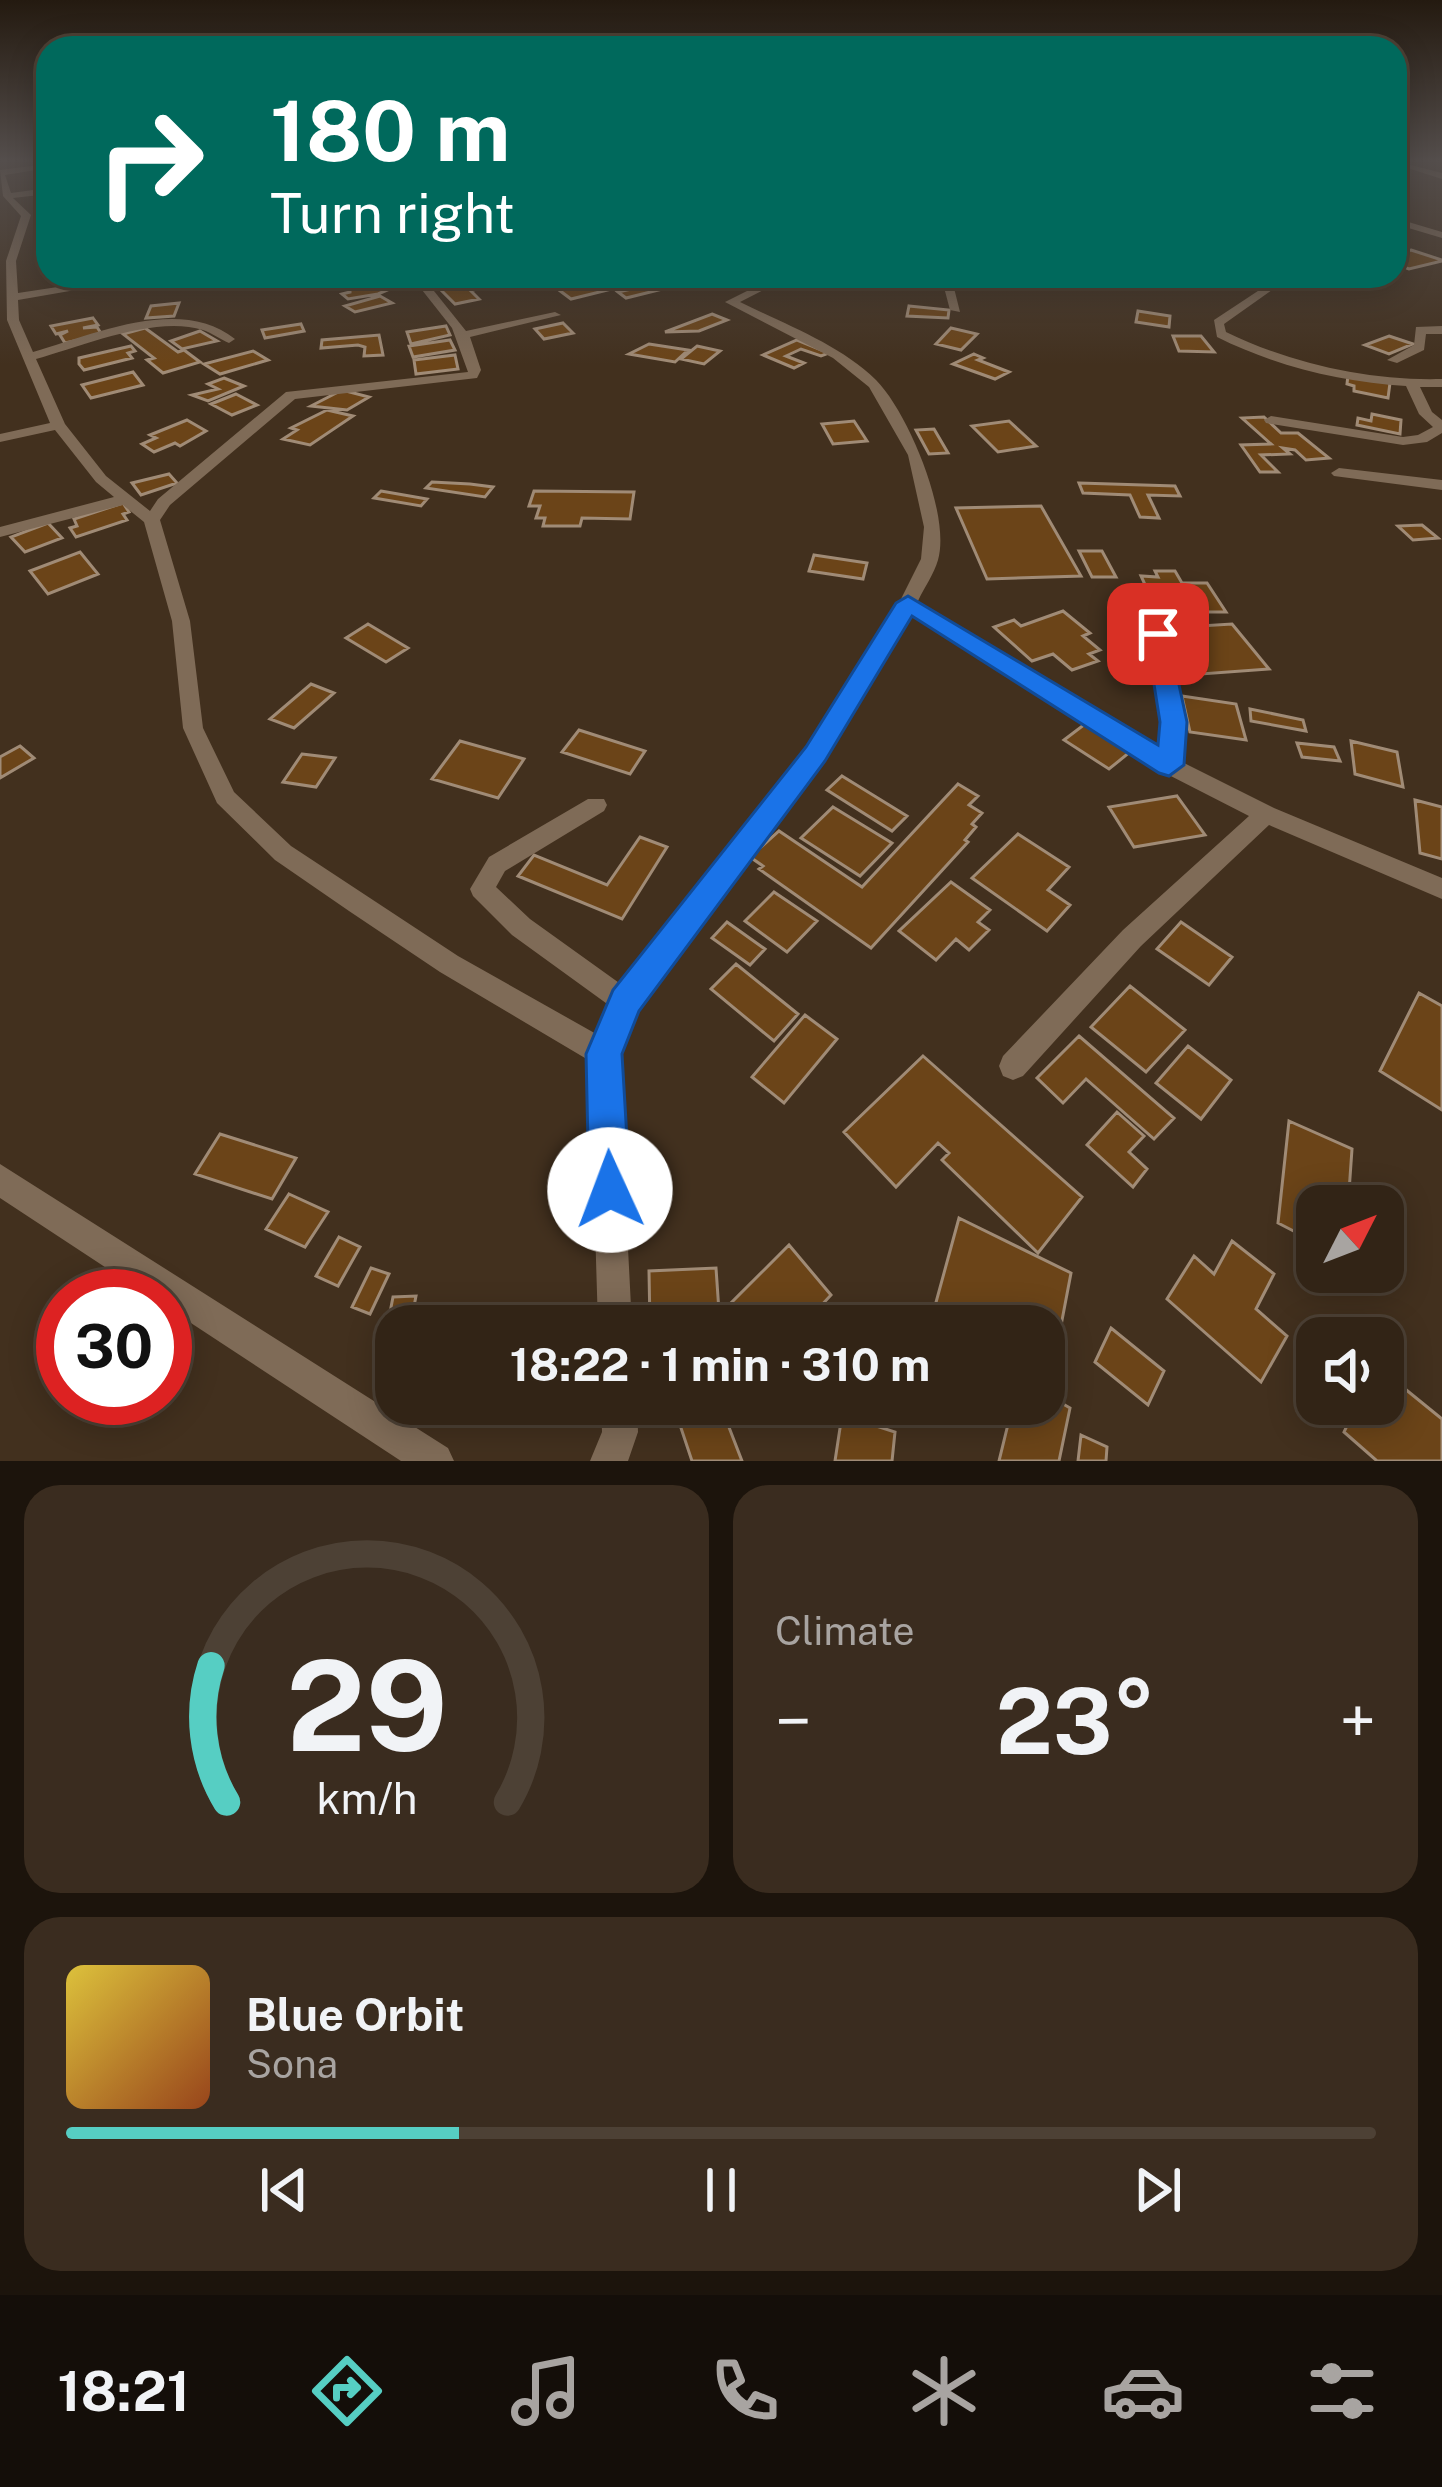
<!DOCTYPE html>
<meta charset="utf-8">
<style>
body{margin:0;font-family:"Public Sans",sans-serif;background:#3a2c1f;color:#f1f3f6;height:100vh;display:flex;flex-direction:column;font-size:45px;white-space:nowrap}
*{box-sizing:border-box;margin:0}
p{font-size:39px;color:#a8a4a1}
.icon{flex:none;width:66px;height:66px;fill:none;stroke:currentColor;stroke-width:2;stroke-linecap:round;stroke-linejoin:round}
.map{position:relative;height:1461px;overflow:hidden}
.panel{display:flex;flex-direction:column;gap:24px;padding:24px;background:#1c140c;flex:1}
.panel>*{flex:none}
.guide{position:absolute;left:36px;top:36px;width:1371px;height:252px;border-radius:36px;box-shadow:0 6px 30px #0003,0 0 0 3px #4d4135;background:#00695c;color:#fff;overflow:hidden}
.needle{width:78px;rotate:48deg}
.tools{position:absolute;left:1296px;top:1185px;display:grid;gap:24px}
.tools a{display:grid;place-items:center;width:108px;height:108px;border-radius:24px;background:#322416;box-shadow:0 6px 30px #0003,0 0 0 3px #4d4135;font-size:60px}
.speed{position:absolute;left:36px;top:1269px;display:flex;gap:24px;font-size:60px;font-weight:700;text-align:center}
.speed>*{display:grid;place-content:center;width:156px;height:156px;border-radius:50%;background:#322416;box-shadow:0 6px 30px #0003,0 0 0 3px #4d4135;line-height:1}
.speed .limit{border:18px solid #d22;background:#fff;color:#111}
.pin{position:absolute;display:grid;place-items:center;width:102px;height:102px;color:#fff;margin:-51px;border-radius:24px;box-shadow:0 6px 18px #0006}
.me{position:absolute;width:132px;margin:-66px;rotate:358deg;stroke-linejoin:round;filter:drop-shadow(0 0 9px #0008)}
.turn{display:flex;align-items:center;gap:42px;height:252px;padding:0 36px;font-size:54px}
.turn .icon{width:156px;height:156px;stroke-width:2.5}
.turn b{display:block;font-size:84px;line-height:102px}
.big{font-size:90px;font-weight:700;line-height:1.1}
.panel .card{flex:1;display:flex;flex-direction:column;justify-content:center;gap:18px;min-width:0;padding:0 42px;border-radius:36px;background:#3a2c1f}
.panel .dial{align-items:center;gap:0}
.dial svg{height:312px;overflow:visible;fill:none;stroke:#4d4135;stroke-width:7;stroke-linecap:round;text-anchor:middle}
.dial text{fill:#f1f3f6;stroke:none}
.song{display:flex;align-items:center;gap:36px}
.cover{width:144px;height:144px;border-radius:18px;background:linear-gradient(135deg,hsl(50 70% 55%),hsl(20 70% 35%))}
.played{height:12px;border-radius:6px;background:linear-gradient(90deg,#56cec3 30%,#4d4135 30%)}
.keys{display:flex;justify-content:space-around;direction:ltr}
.heat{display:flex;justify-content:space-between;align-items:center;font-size:66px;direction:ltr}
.panel .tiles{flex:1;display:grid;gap:24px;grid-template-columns:1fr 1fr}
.card:last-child{grid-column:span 2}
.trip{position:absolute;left:375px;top:1305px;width:690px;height:120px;border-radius:36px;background:#322416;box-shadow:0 6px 30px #0003,0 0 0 3px #4d4135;font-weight:700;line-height:120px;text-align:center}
.menu{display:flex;height:192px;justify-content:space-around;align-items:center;background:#140e09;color:#a8a4a1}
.menu .icon{width:84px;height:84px}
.menu .on{color:#56cec3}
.menu b{font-size:54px;color:#f1f3f6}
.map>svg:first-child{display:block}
.building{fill:#6b4418;stroke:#a08b76;stroke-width:3}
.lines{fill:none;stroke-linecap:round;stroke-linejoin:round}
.minor{fill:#7f6b57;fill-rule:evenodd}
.route{fill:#1a73e8;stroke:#114b97;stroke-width:3}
</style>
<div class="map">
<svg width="1442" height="1461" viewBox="0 0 1442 1461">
<rect width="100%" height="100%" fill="#42301e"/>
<path class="building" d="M1411,250L1442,260V261L1409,269L1395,264V254Z
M479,276L488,284L471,291L479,299L455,304L439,288Z
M596,276L616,288L571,299L551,284Z
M662,276L627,288L607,278L613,276Z
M390,277L392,288L378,294L348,299L342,294L350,292V286Z
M663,282L671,287L626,298L618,292Z
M380,296L392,303L355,312L345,306Z
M179,303L174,316L146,318L151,306Z
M909,306L949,310L948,318L907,316Z
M1138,311L1170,316L1169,327L1136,322Z
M712,314L727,320L699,331L665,332Z
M93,318L98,325L83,328L97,327L102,335L65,343L60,335L68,331L56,334L51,326Z
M563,323L573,333L544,339L535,329Z
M301,324L304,331L265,338L262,330Z
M446,326L450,335L411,344L407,332Z
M145,328L178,352L184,350L200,362L163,373L147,360L154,358L123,334Z
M951,328L977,334L961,350L936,344Z
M200,331L217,341L182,349L171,341Z
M379,335L383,355L364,356L365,347L358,345L321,348L322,340Z
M1173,336H1201L1214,352L1179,351Z
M1389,336L1413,344L1389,354L1365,345Z
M450,340L455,350L413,357L409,346Z
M797,340L829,353L821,356L801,349L786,356L804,363L794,368L763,355Z
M649,344L688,350L675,362L629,354Z
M131,346L135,351L128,353L132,358L84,370L79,364V358Z
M697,346L720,351L704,364L681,359Z
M253,351L268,360L220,374L204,364Z
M974,354L983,358L978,360L1009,372L995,379L953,364Z
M455,355L458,369L416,374L414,360Z
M133,372L143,385L91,398L82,385Z
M1348,375L1390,383L1388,398L1354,391V386L1347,384Z
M224,378L244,386L208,401L192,395L218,389L208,384Z
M342,390L369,397L347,410L311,406Z
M236,394L257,405L232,415L211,404Z
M327,410L353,416L310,445L283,439L297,430L291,428Z
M1372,414L1401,420L1400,434L1357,425L1358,418L1371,421Z
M1264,417L1281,433H1298L1329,458L1306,460L1295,450L1283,448L1290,454L1261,455L1278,472H1260L1241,445L1271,444L1242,418Z
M187,420L206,431L180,446L175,443L154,452L142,444L156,438L150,435Z
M854,421L867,441L833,444L822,424Z
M1009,421L1036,446L998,452L972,426Z
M934,429L948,453L929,454L916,430Z
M169,474L177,483L141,495L132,483Z
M432,482L470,484L493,487L485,497L426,488Z
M1079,483L1175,486L1180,496L1148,495L1159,518L1140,517L1130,495L1083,493Z
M381,491L427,499L421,506L374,498Z
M534,491L634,492L630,519L582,518L580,526H543L545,518H536L540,506H529Z
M123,503L129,512L123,514L127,520L76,537L70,528L77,526L74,519Z
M1041,506L1081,576L987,579L956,508Z
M48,523L62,538L25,552L11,537Z
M1422,525L1438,538L1413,540L1398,526Z
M1079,551H1102L1116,577H1092Z
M80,552L98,574L48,594L30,571Z
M814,555L867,563L863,579L809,571Z
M1155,571H1175L1182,583H1207L1226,612H1153L1140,588L1147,589L1141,576L1158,577Z
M1063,611L1090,633L1083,636L1100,650L1089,654L1098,661L1072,670L1053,654L1032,661L994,627L1014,620L1021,626Z
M368,624L408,648L386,662L346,638Z
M1232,624L1269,669L1201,674L1167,628Z
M311,684L334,693L294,728L270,719Z
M1182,696L1236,704L1246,740L1190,732Z
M1250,709L1303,720L1306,731L1251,721Z
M1085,724L1130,752L1109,769L1064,740Z
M579,730L645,751L630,774L562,752Z
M460,741L524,759L498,798L432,779Z
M1351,741L1397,752L1403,787L1355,774Z
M1297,743L1334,747L1340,761L1302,757Z
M20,746L34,758L0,778V757Z
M302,754L335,758L316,787L283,782Z
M842,776L907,816L892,831L827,790Z
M958,784L978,796L969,805L982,813L972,824L976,827L965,840L968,842L871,948L759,869L763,866L750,857L779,831L862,887Z
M1177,796L1205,835L1134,847L1109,807Z
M1415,800L1442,807V859L1420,853Z
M833,807L892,843L860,876L801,838Z
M1018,834L1069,867L1048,890L1070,905L1047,931L972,878Z
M640,837L667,847L622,919L518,876L534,855L607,885Z
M951,882L990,910L978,922L989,930L969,950L956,939L936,960L899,931Z
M774,892L817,921L787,952L745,921Z
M727,922L765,949L750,965L712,938Z
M1181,922L1232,957L1209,985L1157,949Z
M736,964L798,1014L774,1041L711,989Z
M1130,986L1185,1030L1146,1072L1091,1027Z
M1419,993L1442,1006V1110L1380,1071Z
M805,1015L837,1039L784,1103L752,1077Z
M1079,1036L1174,1118L1154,1139L1086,1079L1063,1103L1037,1078Z
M1188,1046L1231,1080L1201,1119L1156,1083Z
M923,1056L1082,1197L1038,1253L942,1160L949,1153L938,1143L896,1187L844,1132Z
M1117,1112L1144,1136L1129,1152L1147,1169L1133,1187L1087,1145Z
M1289,1121L1352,1149L1348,1206H1317V1243L1278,1223Z
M220,1134L296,1158L272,1199L195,1174Z
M289,1194L328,1212L305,1247L266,1229Z
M959,1218L1071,1273L1051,1378L1044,1375V1326H950L932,1317Z
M339,1237L360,1247L338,1286L316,1276Z
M1232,1241L1274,1274L1256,1309L1287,1336L1261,1382L1167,1299L1194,1256L1214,1274Z
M789,1245L831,1295L817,1310L830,1326H743L728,1306Z
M371,1268L389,1274L370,1314L352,1307Z
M716,1268L720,1326H650L649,1271Z
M416,1296L411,1322L388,1323L393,1297Z
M1111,1328L1164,1371L1148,1405L1095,1362Z
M1383,1371L1442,1419V1461H1377L1344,1432L1357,1404H1383Z
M1044,1393L1070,1408L1059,1461H999L1013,1404H1044Z
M673,1404H720L742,1461H692Z
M842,1415L895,1432L892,1461H835Z
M1081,1435L1107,1447L1106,1461H1078Z"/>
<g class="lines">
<path class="minor" d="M1395,161L1442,173V179L1395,164Z
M48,164V168L5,175L11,193L48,188V194L13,198L31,215L16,261L18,293L130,276H156L18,300L19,320L33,352C93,335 180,295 235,339L229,343C220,339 212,333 203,330C155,315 83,346 36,359L65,424L106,476L150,511L158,499L286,392L468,372L452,328L411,276H422L466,331L555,312L561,315L470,337L481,370L477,378L295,399L170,505L160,520L190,621L203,728L234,792L291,846L458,956L598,1035L610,1006L512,935L473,896L470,889L489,857L588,799H604L607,805L604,811L505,871L496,887L530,919L622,985L807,748L899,603L921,559L924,527L908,455L869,387L833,358L725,302L777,276H791L740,302C786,325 839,344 876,380C908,412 951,515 938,560C934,574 924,588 918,601L1160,749L1164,722L1149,634L1158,628L1165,630L1184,722L1180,761L1274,808L1442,878V899L1269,825L1141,946L1023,1076L1013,1080L1003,1076L999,1066L1003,1056L1123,930L1249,816L1161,771L911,613L823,760L636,1009L618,1054L632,1326H598L590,1061L440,972L349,911L275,860L217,803L183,728L172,621L144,522L123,505L0,537V527L114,497L96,482L55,430L0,442V434L50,423L7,320L6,261L21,216L3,196L0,170Z
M1395,218L1442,232V238L1395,224Z
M941,276H951L960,312L950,310Z
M1270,283L1279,285L1224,324L1226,332C1292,364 1369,381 1442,379V387H1420L1432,412L1442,420V433L1427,442L1403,445L1266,423L1264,420L1271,416L1403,437L1418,435L1433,427L1419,414L1406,386C1341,382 1275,366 1217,337L1214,320Z
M1442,326V334H1426L1424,350L1397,363L1387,360L1414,345L1416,327Z
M1339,468L1442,480V490L1334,476L1331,473Z
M0,1164L448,1448L454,1461H401L165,1306V1296H149L0,1198Z
M601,1404H637L638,1432L628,1461H590L602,1432Z"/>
</g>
<linearGradient id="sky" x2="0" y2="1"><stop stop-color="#241a10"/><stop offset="0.44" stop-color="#544e4c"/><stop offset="1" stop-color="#544e4c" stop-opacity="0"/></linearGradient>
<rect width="1442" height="365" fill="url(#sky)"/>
<path class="route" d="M908,596L1158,745L1160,722L1146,634L1150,629H1167L1187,722L1184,765L1169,776L1159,773L912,616L825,761L639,1011L622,1054L630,1190L624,1204L610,1210L595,1204L589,1190L586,1054L613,990L806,747L896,603Z"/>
</svg>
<div class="tools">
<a><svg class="needle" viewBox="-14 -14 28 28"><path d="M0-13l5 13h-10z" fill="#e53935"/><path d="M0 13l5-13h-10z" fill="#a8a4a1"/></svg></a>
<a><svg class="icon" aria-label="sound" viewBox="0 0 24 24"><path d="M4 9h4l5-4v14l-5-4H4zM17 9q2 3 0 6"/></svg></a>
</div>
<div class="speed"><div class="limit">30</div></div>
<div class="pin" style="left:1158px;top:634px;background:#d93025"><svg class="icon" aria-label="arrive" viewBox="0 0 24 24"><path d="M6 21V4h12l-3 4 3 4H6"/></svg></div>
<svg class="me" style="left:610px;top:1190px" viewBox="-20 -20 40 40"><circle r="19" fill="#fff"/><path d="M0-13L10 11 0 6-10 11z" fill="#1a73e8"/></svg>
<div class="trip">18:22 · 1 min · 310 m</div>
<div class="guide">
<div class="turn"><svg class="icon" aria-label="right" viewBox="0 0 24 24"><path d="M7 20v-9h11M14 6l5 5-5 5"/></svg><div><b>180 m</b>Turn right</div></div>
</div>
</div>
<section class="panel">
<div class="tiles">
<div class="card dial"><svg viewBox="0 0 100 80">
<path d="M14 69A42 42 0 1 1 86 69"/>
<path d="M14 69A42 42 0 0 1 10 34" stroke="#56cec3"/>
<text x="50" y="56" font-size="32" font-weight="700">29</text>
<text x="50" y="72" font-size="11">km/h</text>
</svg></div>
<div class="card"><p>Climate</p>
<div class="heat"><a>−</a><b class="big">23°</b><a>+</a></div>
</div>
<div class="card">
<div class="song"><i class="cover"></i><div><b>Blue Orbit</b><p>Sona</p></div></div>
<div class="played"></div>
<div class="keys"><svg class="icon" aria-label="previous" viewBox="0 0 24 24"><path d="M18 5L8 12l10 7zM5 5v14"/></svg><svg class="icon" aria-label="pause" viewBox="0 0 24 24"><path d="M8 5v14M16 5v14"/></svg><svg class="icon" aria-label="next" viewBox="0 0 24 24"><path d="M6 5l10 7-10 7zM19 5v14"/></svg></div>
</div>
</div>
</section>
<nav class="menu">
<b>18:21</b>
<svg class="icon on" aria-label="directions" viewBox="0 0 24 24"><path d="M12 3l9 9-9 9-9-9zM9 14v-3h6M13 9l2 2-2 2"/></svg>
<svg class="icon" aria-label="music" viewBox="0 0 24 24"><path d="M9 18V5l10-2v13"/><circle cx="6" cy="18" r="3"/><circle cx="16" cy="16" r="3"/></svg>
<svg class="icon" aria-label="phone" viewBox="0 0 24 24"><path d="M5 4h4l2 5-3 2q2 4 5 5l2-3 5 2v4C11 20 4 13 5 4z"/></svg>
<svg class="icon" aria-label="climate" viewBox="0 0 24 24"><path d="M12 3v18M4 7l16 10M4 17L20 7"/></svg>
<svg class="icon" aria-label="car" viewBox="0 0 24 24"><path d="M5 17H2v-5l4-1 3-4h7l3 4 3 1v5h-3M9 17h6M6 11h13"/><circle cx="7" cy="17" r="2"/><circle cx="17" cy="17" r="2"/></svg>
<svg class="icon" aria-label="filters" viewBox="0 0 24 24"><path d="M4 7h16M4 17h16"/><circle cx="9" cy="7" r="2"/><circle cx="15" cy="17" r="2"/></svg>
</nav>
